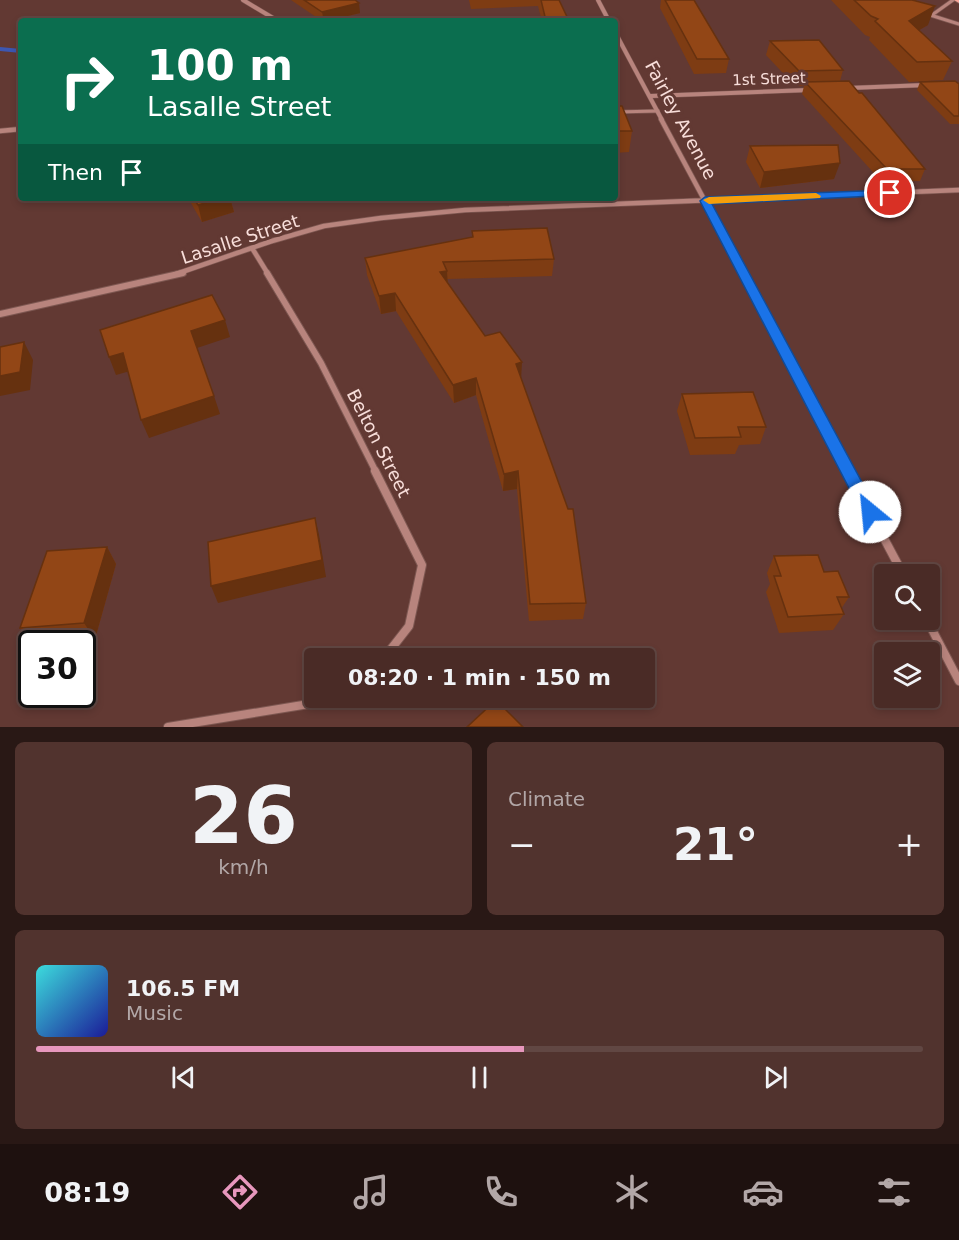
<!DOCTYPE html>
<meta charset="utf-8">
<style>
body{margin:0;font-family:"DejaVu Sans",sans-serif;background:#51332e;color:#f1f3f6;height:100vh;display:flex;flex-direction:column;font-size:22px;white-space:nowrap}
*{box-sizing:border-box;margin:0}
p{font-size:20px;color:#b2a7a7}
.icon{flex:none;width:33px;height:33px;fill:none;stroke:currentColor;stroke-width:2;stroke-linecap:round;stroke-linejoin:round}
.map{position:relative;height:727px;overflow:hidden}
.panel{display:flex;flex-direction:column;gap:15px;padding:15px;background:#291815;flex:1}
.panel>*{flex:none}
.guide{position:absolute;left:18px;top:18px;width:600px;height:183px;border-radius:6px;box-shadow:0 3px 9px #0003,0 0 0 2px #614743;background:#0b6e4f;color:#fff;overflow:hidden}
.tools{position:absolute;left:874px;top:564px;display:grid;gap:12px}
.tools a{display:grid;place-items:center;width:66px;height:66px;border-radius:6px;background:#4a2b26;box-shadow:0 3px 9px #0003,0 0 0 2px #614743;font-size:30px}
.speed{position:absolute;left:18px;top:630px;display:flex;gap:12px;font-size:30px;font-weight:700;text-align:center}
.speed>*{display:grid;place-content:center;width:78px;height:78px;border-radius:50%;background:#4a2b26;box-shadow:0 3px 9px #0003,0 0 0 2px #614743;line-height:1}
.speed .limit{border:3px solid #111;border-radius:9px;background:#fff;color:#111}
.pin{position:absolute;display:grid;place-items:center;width:51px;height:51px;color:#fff;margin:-26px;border:3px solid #fff;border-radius:50%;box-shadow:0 2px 6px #0007}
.me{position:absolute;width:66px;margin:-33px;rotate:332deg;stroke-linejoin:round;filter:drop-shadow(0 0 4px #0008)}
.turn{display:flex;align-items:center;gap:21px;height:126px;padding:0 30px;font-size:27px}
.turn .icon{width:78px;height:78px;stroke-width:2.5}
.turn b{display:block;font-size:42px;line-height:51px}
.then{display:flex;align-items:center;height:57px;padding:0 30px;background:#0003;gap:12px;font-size:22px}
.big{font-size:45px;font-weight:700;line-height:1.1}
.panel .card{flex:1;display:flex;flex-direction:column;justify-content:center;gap:9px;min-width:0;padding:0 21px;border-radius:9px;background:#51332e}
.panel .dial{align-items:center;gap:0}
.dial b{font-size:78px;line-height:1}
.song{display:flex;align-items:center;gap:18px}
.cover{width:72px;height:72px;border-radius:9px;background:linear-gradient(135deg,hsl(180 70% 55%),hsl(240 70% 35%))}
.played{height:6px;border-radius:3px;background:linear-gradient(90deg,#e797bd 55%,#614743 55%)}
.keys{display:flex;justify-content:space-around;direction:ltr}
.heat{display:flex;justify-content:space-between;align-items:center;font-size:33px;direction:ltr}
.panel .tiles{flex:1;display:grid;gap:15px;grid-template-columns:1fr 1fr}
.card:last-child{grid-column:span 2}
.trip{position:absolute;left:304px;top:648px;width:351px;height:60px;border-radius:6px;background:#4a2b26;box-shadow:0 3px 9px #0003,0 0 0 2px #614743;font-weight:700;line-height:60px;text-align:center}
.tab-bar{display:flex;height:96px;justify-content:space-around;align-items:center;background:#1e110f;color:#b2a7a7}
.tab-bar .icon{width:42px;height:42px}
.tab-bar .selected{color:#e797bd}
.tab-bar b{font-size:27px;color:#f1f3f6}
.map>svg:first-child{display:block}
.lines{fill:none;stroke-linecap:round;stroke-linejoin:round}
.stream{fill:#3d57b1;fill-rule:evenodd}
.service-casing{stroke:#7d5751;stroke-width:4.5}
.minor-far3-casing{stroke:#7d5751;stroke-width:5}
.minor-far2-casing{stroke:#7d5751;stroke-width:6}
.minor-far1-casing{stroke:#7d5751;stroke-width:8}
.minor-casing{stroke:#7d5751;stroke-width:10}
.secondary-casing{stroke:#7d5751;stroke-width:2}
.service{stroke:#b8847d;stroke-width:3}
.minor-far3{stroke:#b8847d;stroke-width:4}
.minor-far2{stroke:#b8847d;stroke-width:4.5}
.minor-far1{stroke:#b8847d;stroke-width:6}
.minor{stroke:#b8847d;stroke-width:8}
.secondary{fill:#f8a69a;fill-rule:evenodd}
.wall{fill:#7e3c13}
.shaded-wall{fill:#66310f}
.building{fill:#924616;stroke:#66310f;stroke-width:1.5}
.route{fill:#1a73e8;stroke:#114b97;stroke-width:1.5}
.slow{fill:#f59e0b}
.labels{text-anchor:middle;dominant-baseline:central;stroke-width:6;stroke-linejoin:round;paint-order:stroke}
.far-street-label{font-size:15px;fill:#f8deda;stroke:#623933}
.street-label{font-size:18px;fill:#f8deda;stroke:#623933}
</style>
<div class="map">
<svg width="959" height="727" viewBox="0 0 959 727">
<rect width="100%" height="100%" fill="#623933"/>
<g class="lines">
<path class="stream" d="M0,47L21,49V53L0,51Z"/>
<defs>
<path id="service" d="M927,14L959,24
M932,15L953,0
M615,112L658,111"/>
<path id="minor-far3" d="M243,0L278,21
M598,0L609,21
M615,32L662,120
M849,88L926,85
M651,96L809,90"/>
<path id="minor-far2" d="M661,119L744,274
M0,131L21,129
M252,248L268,274
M176,274L272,241L324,226L381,218L465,210L959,190"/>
<path id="minor-far1" d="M267,273L321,363L376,472
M743,273L849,472
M0,314L183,273"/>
<path id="minor" d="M375,471L422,565L409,626L384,658
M848,471L903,574
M927,620L959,681
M168,727L315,703L323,698"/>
<path id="secondary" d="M954,0H959V3Z"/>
</defs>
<use href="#service" class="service-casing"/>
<use href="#minor-far3" class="minor-far3-casing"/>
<use href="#minor-far2" class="minor-far2-casing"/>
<use href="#minor-far1" class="minor-far1-casing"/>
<use href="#minor" class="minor-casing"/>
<use href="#secondary" class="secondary-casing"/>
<use href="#service" class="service"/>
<use href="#minor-far3" class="minor-far3"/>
<use href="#minor-far2" class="minor-far2"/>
<use href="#minor-far1" class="minor-far1"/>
<use href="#minor" class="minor"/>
<use href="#secondary" class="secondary"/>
</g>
<path class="wall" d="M291,0H355L360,13L327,21H322Z
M469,0H559L569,21H542L538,6L471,9Z
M661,0H694L729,59L726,73L694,74L660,8Z
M831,0H912L928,25L919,30L952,61L943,80L909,82L869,40L870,37L865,35Z
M770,41L843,70L840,81L925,169L920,181L882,182L802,94L804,86H795L766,55Z
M920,82L959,84V124H950L917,90Z
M615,106L632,131L629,152L615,153Z
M750,146L834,179L760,188L746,162Z
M188,198H230L234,212L202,222Z
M472,231L554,259L552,276L447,279L448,283L485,336L521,380L586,603L583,619L529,621L517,489L503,491L476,395L454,403L396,311L381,314L367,275L365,258L472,237Z
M682,394L766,427L760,444L739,445L735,454L690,455L677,411Z
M107,547L116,564L95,639L33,644L20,628Z
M774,556L824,572L849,597L841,609L844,614L833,630L779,633L766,592L770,584L767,573Z"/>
<path class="shaded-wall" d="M359,3L360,13L327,21H324L322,12Z
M935,6L928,25L902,40L909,21Z
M840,163L834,179L760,188L764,172Z
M222,198H230L234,212L202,222L198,205Z
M447,271L448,288L440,272Z
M395,293L396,311L381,314L379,296Z
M225,320L230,337L197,348L191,331Z
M24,342L33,360L30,390L0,396V376Z
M123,353L130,371L116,375L109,357Z
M522,362L521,380L516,364Z
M476,378V395L454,403L453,385Z
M214,396L220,414L149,438L141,420Z
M518,471L517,489L503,491L504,474Z
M315,518L319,535L326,577L218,603L211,586Z
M107,547L116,564L95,639L84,623Z"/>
<path class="building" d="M304,0H355L359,3L322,12Z
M541,0H559L569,21H546Z
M665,0H694L729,59H697Z
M854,0H912L935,6L909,21L952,61L917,62L875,21L878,19L871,16Z
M819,40L843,70L799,71L770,41Z
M849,81L859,93H862L925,169H887L805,82Z
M955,81L959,84V116H954L920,82Z
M615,106H622L632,131H615Z
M838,145L840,163L764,172L750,146Z
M193,198H222L198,205Z
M547,228L554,259L443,262L447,271L440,272L485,336L500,332L522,362L516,364L568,509H573L586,603L530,604L518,471L504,474L476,378L453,385L395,293L379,296L365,258L473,237L472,231Z
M212,295L225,320L191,331L214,396L141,420L123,353L109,357L100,330Z
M24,342L20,372L0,376V347Z
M753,392L766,427H738L741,437L695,438L682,394Z
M315,518L322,560L211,586L208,542Z
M107,547L84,623L20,628L47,551Z
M818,555L824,572L838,571L849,597H837L844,614L788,617L774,576H781L774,556Z
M496,700L523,727H467Z"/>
<path class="route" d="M890,190L895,193L894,195L712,204L878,512L876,517L870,519L864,517L700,201L705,197Z"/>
<path class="slow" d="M816,193L821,196L820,198L709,204L703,200L709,197Z"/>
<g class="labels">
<g class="far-street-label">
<text transform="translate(769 79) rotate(-2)">1st Street</text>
</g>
<g class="street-label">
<text transform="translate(681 120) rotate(62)">Fairley Avenue</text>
<text transform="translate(240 239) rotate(-18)">Lasalle Street</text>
<text transform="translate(379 443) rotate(63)">Belton Street</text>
</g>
</g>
</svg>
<div class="tools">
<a><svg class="icon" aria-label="search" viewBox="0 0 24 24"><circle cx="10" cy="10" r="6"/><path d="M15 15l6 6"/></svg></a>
<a><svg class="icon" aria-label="layers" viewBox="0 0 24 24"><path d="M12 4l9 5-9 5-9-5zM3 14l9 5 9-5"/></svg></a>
</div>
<div class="speed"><div class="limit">30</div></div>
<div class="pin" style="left:890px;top:193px;background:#d93025"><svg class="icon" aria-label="arrive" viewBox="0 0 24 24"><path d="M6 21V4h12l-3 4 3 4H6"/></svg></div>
<svg class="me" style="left:870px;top:512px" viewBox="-20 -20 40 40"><circle r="19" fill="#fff"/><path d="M0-13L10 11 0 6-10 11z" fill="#1a73e8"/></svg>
<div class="trip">08:20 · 1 min · 150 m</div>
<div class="guide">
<div class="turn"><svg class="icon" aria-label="right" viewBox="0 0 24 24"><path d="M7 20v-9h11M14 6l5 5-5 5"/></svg><div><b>100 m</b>Lasalle Street</div></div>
<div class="then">Then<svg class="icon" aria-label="arrive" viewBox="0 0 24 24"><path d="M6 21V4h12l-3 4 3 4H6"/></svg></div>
</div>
</div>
<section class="panel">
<div class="tiles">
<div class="card dial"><b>26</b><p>km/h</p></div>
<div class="card"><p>Climate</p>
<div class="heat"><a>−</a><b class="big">21°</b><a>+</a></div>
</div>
<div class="card">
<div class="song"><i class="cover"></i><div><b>106.5 FM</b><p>Music</p></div></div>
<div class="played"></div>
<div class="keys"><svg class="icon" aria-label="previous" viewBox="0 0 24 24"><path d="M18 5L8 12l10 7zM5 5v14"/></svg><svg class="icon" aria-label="pause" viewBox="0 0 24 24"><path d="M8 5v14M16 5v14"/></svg><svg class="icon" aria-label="next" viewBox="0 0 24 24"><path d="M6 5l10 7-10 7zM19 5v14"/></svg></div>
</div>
</div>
</section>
<nav class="tab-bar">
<b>08:19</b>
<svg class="icon selected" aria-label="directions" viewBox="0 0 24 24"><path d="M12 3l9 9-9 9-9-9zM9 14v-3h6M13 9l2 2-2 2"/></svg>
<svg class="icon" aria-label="music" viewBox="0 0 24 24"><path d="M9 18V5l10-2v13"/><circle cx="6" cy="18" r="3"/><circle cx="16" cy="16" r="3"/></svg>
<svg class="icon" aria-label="phone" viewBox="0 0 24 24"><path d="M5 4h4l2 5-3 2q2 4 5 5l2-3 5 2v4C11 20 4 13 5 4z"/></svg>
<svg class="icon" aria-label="climate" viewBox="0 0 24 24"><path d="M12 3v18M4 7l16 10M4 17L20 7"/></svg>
<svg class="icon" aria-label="car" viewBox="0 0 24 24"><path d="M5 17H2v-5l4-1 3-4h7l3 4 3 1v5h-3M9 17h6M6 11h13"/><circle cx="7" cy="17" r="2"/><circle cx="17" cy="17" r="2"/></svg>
<svg class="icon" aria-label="filters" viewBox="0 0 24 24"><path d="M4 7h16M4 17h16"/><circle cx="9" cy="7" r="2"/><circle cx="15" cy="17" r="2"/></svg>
</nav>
